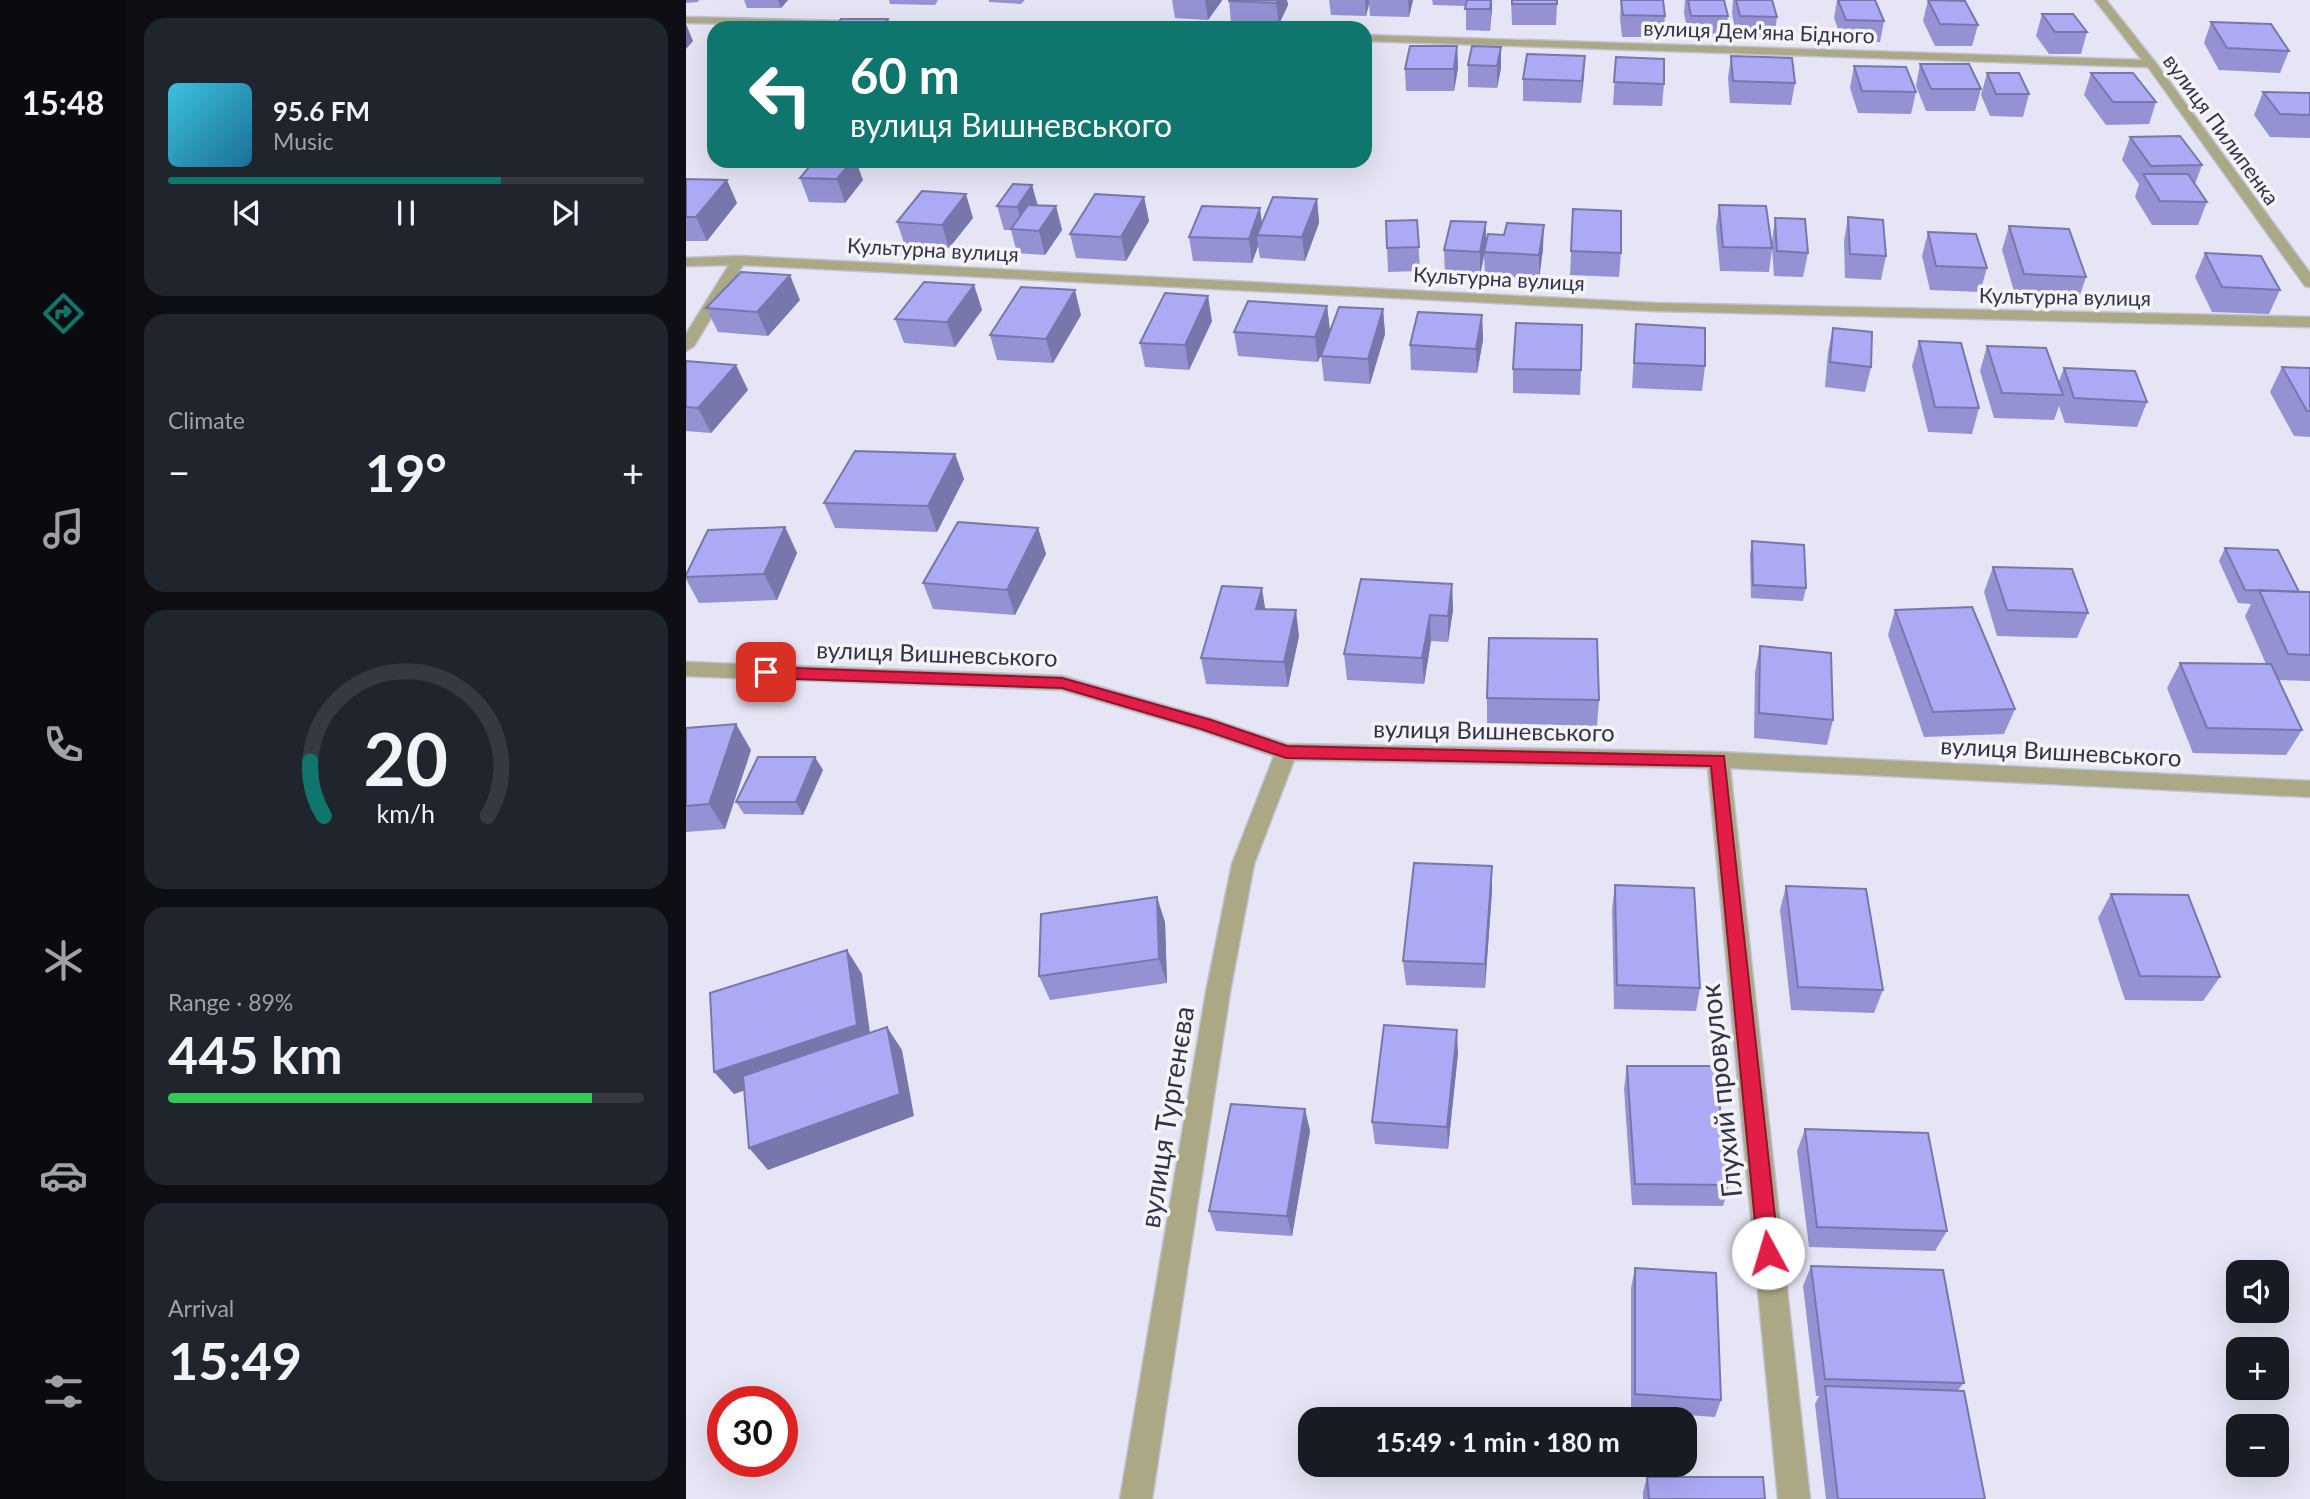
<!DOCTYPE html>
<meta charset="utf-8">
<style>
body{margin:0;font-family:Lato,sans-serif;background:#20242c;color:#f1f3f6;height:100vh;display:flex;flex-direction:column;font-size:26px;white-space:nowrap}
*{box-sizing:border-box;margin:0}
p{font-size:23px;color:#9ea1a6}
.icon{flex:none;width:38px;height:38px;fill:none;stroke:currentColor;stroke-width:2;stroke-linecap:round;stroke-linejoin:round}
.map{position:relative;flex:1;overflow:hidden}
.panel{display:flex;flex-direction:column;gap:18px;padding:18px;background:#0d0f14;width:560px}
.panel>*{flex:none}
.hud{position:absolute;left:21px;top:21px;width:665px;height:147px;border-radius:21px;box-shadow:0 7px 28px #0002;background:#0f766e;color:#fff;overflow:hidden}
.buttons{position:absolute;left:1540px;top:1260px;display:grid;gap:14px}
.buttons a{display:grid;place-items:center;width:63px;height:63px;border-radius:14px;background:#171b24;box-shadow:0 7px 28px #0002;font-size:35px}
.speed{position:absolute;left:21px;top:1386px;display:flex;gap:14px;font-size:35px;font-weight:700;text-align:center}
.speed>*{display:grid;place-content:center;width:91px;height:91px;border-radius:50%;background:#171b24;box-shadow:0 7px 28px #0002;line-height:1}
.speed .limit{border:10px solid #d22;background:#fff;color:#111}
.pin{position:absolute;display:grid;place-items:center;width:60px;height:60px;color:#fff;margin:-30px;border-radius:14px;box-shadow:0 4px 10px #0006}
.me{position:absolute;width:77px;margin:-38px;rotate:354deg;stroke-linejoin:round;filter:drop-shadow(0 0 5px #0008)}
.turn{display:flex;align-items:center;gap:24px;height:147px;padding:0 28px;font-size:32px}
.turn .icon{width:91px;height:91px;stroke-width:2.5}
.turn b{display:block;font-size:49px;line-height:60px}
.big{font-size:52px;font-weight:700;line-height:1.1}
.panel .tile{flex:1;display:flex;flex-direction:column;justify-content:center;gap:10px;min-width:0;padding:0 24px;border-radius:21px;background:#20242c}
.panel .dial{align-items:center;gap:0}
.dial svg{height:182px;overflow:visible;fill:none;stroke:#363941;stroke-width:7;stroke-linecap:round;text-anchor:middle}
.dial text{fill:#f1f3f6;stroke:none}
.song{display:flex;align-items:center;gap:21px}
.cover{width:84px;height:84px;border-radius:10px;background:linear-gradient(135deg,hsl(190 70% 55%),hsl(200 70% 35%))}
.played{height:7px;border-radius:4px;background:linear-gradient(90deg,#0f766e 70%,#363941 70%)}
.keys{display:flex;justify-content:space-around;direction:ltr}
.heat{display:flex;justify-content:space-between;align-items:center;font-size:38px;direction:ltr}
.charge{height:10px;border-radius:5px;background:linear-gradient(90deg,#34c759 89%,#363941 0)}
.trip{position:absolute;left:612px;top:1407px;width:399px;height:70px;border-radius:21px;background:#171b24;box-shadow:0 7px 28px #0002;font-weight:700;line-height:70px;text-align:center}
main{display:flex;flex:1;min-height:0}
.menu{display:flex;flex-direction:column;width:126px;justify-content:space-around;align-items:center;background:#090b0e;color:#9ea1a6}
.menu .icon{width:49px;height:49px}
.menu .active{color:#0f766e}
.menu b{font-size:32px;color:#f1f3f6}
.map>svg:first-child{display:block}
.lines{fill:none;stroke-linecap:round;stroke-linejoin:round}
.minor-casing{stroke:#c1c1d4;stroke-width:3}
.minor{fill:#aaa885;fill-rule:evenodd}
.wall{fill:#9492d3}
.shaded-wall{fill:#7877ac}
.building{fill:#acaaf5;stroke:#7877ac;stroke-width:2}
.route{fill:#e11d48;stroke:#92132f;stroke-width:2}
.labels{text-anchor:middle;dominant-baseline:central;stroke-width:7;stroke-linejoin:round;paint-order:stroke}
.far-street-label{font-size:21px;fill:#323150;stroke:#f4f4f4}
.street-label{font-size:24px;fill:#323150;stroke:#f4f4f4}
.near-street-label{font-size:28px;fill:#323150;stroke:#f4f4f4}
</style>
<main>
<nav class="menu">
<b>15:48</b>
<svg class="icon active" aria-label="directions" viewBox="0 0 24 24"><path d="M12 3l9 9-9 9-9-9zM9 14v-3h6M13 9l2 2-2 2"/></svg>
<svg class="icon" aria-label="music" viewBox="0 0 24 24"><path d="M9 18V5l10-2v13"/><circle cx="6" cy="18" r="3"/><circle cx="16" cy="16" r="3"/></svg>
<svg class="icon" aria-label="phone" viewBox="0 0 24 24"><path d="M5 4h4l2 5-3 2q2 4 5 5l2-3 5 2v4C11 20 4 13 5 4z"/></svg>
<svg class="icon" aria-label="climate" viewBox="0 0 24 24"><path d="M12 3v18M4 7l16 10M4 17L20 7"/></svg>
<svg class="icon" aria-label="car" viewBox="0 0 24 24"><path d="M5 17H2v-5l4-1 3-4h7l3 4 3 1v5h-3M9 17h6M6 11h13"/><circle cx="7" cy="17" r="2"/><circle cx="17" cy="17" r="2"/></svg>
<svg class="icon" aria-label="filters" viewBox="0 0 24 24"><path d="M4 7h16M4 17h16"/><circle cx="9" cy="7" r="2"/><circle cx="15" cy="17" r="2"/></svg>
</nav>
<section class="panel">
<div class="tile">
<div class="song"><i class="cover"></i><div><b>95.6 FM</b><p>Music</p></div></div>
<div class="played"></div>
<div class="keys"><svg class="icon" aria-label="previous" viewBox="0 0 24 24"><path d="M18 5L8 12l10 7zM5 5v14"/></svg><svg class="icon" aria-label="pause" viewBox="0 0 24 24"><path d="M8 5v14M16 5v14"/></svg><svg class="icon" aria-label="next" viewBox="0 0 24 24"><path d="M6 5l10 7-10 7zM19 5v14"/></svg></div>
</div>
<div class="tile"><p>Climate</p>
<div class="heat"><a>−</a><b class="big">19°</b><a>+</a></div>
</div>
<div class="tile dial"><svg viewBox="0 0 100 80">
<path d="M14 69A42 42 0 1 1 86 69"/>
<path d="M14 69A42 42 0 0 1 8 45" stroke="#0f766e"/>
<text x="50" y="56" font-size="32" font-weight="700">20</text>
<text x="50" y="72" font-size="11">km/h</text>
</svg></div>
<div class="tile"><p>Range · 89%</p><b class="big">445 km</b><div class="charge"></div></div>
<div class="tile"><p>Arrival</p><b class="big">15:49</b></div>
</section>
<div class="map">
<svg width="1624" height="1499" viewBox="0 0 1624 1499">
<rect width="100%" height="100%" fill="#e5e5f5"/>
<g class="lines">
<defs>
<path id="minor" d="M1409,0H1420L1469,62L1624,273V287L1619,286L1462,67L679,41V35L1456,60Z
M0,17L317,25L323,28L0,23Z
M53,256L969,303L1624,317V327L969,311L57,265L8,346L0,351V334L43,265L0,266V258Z
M0,662L376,676L526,719L601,744L1032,752L1624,781V797L1044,768L1124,1499H1092L1022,768L608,760L568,864L544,992L466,1499H434L520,992L546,864L588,756L513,730L376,690L0,676Z"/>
</defs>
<use href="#minor" class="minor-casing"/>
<use href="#minor" class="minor"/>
</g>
<path class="wall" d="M0,0H13L12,2L0,3Z
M58,0H102L95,8H61Z
M203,0H252L249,5L204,4Z
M303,0H339L335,4L303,2Z
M486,0H536V1L522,20L489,18Z
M543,0H601L602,5L593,24L545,22Z
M643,0H727L723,17L684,16L683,4L680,16L645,15Z
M746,0H806L804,31L780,30V6L747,5Z
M825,0L871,4L870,25H826Z
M935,0L979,16L977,37H936L934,18Z
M999,0H1038L1042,16L1040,37H1003L998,13Z
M1047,0H1086L1091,17L1088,38H1051L1046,14Z
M1151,0H1189L1198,21L1194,42H1157L1148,18Z
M1242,0L1292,25L1286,46H1249L1237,21Z
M1356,14L1401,32L1395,54H1363L1350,36Z
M1525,22L1603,51L1594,73L1533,70L1518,43Z
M771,46L772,68L768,91H720L719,69Z
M815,47V68L811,88L782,87V65Z
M899,56L895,103L837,101V79Z
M1045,56L1109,83L1105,105L1044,103L1042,78Z
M930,57L978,84L976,106L927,105Z
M1234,64L1295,89L1289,111H1240L1230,86Z
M1168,66L1230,92L1225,114L1172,113L1164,88Z
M1301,73L1343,94L1337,117L1304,116L1295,95Z
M1405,73L1470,102L1463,124L1420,125L1398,95Z
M1577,92L1624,93V138L1584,137L1568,115Z
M1444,137L1516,165L1509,184L1521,202L1512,225H1466L1449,197L1453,184L1436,160Z
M114,178L177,180L159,203L123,202Z
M0,179L51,203L21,241H0Z
M346,185L352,205L370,206L376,230L359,255L331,253L325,230H318L311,206Z
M458,197L463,221L440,261L390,258L384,234Z
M631,199L633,223L619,261L574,258L572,246L566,263L507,261L503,237L576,222Z
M1033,205L1086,241L1089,218L1122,253L1117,277L1088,276L1086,249L1083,272L1034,271L1030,228Z
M887,209L935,253L933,277L884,275Z
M1162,217L1200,256L1195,280L1159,278L1158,241Z
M287,218L263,248L219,246L211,222Z
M731,220L734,271L702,272L701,248Z
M800,222V246L857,249L853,279L799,276L798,254L794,276L759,274L758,250Z
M1323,226L1400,277L1392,301L1330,298L1316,250Z
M1242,232L1301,268L1294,292L1244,290L1236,256Z
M1519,253L1594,290L1583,314L1526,312L1509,277Z
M288,285L296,310L269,347L218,343L209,319Z
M114,300L82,336L32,332L20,308Z
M641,306L644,331L632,362L552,356L548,332Z
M697,309L699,334L684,384L638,381L635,356Z
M395,315L367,363L311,360L304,335Z
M796,315L797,340L791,373L725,370L724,345Z
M526,321L503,370L459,367L454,343Z
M950,324L1019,366L1016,391L946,388Z
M1147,328L1185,367L1179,392L1139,387L1142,352Z
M1233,341L1293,408L1286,434L1242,432L1226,366Z
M1301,346L1372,383L1378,368L1461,402L1451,427L1379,423L1373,406L1368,420L1308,418L1294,371Z
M0,361L62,390L25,433L0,431Z
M1596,367L1624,368V437L1608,436L1584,392Z
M827,369L895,370L894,395L827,393Z
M269,454L278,479L251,532L149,528L138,503Z
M99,527L111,553L91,600L13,603L0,579V575Z
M352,528L360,554L329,615L247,609L237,583Z
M1066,541L1120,588L1117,601L1065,598L1064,554Z
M1539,548L1613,592H1624V681L1592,680L1616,730L1600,755L1507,753L1481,688L1494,663L1580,664L1559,616L1565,604L1552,603L1533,561Z
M1307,567L1402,613L1391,638L1311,636L1298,592Z
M766,584L767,610L762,642L745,641L738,684L661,680L658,654Z
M579,609L613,636L602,687L520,684L515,658Z
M1209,610L1329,709L1318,734L1238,737L1202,635Z
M1074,646L1147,720L1141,745L1068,738L1069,672Z
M801,698L913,700L911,726L801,723Z
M0,728L65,750L39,829L0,832Z
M137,770L117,815L58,814L50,802Z
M929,885L1014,988L1010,1011L928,1009L926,909Z
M1100,886L1197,990L1188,1013L1105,1010L1094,910Z
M806,891L799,988L720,985L717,961Z
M1425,894L1534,977L1517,1001L1439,1000L1412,918Z
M479,922L481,983L364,1000L353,976Z
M772,1053L762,1149L689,1144L686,1122Z
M941,1066L1043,1185L1037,1206L946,1205L938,1089Z
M619,1109L624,1131L606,1236L530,1231L523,1211Z
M1119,1129L1261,1231L1249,1251L1123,1247L1111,1151Z
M1125,1266L1278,1383L1272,1390L1299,1499H1140L1129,1404L1133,1396H1130L1117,1286Z
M949,1268L1035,1400L1029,1417L945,1411V1288Z
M961,1477L1079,1499H957V1492Z"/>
<path class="shaded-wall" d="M92,0H102L95,8Z
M519,0H536L522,20Z
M592,0H601L602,5L593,24L590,3Z
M679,0H683V4L680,16Z
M722,0H727L723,17Z
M805,0H806V10L804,31Z
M202,19L205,28H196Z
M0,24L7,41L0,49Z
M771,46L772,68L768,91V69Z
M815,47V68L811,88V66Z
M899,56L898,78L895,103L896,81Z
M166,161H170L177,180L159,203L151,179Z
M41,180L51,203L21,241L10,217Z
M346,185L352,209L338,231L331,207Z
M280,194L287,218L263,248L256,225Z
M458,197L463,221L440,261L435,237Z
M631,199L633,223L619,261L616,237Z
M370,206L376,230L359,255L353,231Z
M574,208L577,231L571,235L572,246L566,263L563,239Z
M800,222V246L794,276V252Z
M858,225L857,249L853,279V255Z
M104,275L114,300L82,336L71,312Z
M288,285L296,310L269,347L261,322Z
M389,290L395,315L367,363L360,339Z
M522,296L526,321L503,370L499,345Z
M641,306L644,331L632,362L629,337Z
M697,309L699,334L684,384L682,359Z
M796,315L797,340L791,373L790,349Z
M50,365L62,390L25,433L12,408Z
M269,454L278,479L251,532L242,506Z
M99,527L111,553L91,600L78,574Z
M352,528L360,554L329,615L321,590Z
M766,584L767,610L762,642V616Z
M576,588L580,614L570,609Z
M610,610L613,636L602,687L598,662Z
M744,615L745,641L738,684L736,658Z
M50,724L65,750L39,829L23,804Z
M129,757L137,770L117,815L110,802Z
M806,866V891L799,988V964Z
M471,897L479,922L481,983L473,959Z
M161,950L176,974L186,1048L48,1094L28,1072Z
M201,1027L216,1050L228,1116L82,1170L63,1148Z
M771,1030L772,1053L762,1149L761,1127Z
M619,1109L624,1131L606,1236L601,1216Z"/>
<path class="building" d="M543,0H592L590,3L543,1Z
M781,0H805L804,9H779Z
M826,0H871V4H826Z
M935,0H977L979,16L937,15Z
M1002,0H1038L1042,16H1005Z
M1050,0H1086L1091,17L1054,16Z
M1152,0H1189L1198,21L1160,20Z
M1242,0L1279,1L1292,25L1254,24Z
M1356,14H1387L1401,32H1369Z
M155,19H202L196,28H149Z
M1525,22L1585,24L1603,51L1541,48Z
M102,25H141L139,28H100Z
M214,26L266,27L212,28Z
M724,46H771L768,69H719Z
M786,46L815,47L811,66L782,65Z
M841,54L899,56L896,81L837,79Z
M1045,56L1106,58L1109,83L1047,81Z
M930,57L978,59V84L928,82Z
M1234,64H1283L1295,89H1245Z
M1168,66L1220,67L1230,92L1176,91Z
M1301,73H1333L1343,94H1310Z
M1405,73H1447L1470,102H1427Z
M1577,92L1624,93V115L1594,114Z
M1494,136L1516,165L1465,166L1444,137Z
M128,161H166L151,179L114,178Z
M1457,174H1502L1521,202L1474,201Z
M0,179L41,180L10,217H0Z
M327,184L346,185L331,207L311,206Z
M236,191L280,194L256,225L211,222Z
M409,194L458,197L435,237L384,234Z
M587,197L631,199L616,237L571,235Z
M342,205L370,206L353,231L325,229Z
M1033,205L1080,206L1086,248L1037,247Z
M516,206L574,208L563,239L503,237Z
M887,209L935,211V253L885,251Z
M1162,217L1197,220L1200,256L1164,254Z
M1089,218L1119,219L1122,253L1091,251Z
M731,220L733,247L701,248L700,221Z
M765,221L800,222L794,252L758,250Z
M821,223L858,225L853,255L798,252L802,234L818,235Z
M1323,226L1383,229L1400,277L1338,274Z
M1242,232L1290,234L1301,268L1250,266Z
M1519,253L1575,256L1594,290L1536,287Z
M55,272L104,275L71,312L20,308Z
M238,282L288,285L261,322L209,319Z
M335,287L389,290L360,339L304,335Z
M479,293L522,296L499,345L454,343Z
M562,301L641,306L629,337L548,332Z
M653,307L697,309L682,359L635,356Z
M732,312L796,315L790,349L724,345Z
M830,323L896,325L895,370L827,369Z
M950,324L1019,328V366L948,363Z
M1147,328L1186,332L1185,367L1144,362Z
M1233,341L1275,343L1293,408L1249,407Z
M1301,346L1360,348L1377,395L1316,393Z
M0,361L50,365L12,408L0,407Z
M1596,367L1624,368V411H1621Z
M1378,368L1449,371L1461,402L1388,398Z
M169,451L269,454L242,506L138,503Z
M272,522L352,528L321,590L237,583Z
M99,527L78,574L0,577V575L22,530Z
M1066,541L1118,545L1120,588L1067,585Z
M1539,548L1592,550L1613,592L1559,590Z
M1307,567L1386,569L1402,613L1321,610Z
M675,579L766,584L762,616L744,615L736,658L658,654Z
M536,586L576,588L570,609L610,610L598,662L515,658Z
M1573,590L1624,592V655L1602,654Z
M1286,607L1329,709L1247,712L1209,610Z
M803,638L911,639L913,700L801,698Z
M1074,646L1145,653L1147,720L1073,713Z
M1494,663L1585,664L1616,730L1521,728Z
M50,724L23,804L0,806V728Z
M72,757H129L110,802H50Z
M728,863L806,866L799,964L717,961Z
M929,885L1008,888L1014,988L931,985Z
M1100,886L1180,889L1197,990L1112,987Z
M1425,894L1502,895L1534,977L1454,976Z
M471,897L473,959L353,976L355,914Z
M161,950L171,1025L28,1072L24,993Z
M698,1025L771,1030L761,1127L686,1122Z
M201,1027L214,1094L63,1148L57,1076Z
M941,1066H1029L1043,1185L949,1184Z
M545,1104L619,1109L601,1216L523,1211Z
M1119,1129L1242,1133L1261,1231L1131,1227Z
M1125,1266L1257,1270L1278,1383L1139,1379Z
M949,1268L1030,1273L1035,1400L949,1394Z
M1139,1386L1278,1391L1299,1499H1152Z
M961,1477H1077L1079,1499H963Z"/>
<path class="route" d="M80,667L376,678L525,720L601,746L1038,756L1093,1253L1090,1260L1082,1263L1075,1260L1072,1253L1025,766L600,758L515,729L376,688L80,678L73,672Z"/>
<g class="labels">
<g class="far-street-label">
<text transform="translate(1073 31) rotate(2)">вулиця Дем'яна Бідного</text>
<text transform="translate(1536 129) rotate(54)">вулиця Пилипенка</text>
<text transform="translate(247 249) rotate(3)">Культурна вулиця</text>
<text transform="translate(813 278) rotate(3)">Культурна вулиця</text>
<text transform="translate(1379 296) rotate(1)">Культурна вулиця</text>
</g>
<g class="street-label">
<text transform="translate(251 653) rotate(2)">вулиця Вишневського</text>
<text transform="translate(808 730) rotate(1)">вулиця Вишневського</text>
<text transform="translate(1375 751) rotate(3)">вулиця Вишневського</text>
</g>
<g class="near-street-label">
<text transform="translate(1034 1091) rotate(-96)">Глухий провулок</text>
<text transform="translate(480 1117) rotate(-81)">вулиця Тургенєва</text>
</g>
</g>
</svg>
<div class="buttons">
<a><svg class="icon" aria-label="sound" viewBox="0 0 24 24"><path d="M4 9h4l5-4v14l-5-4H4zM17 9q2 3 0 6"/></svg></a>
<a>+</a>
<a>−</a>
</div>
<div class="speed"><div class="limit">30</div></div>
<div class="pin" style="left:80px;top:672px;background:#d93025"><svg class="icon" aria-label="arrive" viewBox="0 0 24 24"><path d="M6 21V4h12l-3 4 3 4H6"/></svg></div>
<svg class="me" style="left:1082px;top:1253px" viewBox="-20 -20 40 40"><circle r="19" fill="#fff"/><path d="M0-13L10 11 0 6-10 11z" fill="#e11d48"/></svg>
<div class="trip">15:49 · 1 min · 180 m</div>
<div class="hud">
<div class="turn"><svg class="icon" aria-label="left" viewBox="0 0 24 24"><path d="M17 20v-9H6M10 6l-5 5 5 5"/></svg><div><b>60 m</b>вулиця Вишневського</div></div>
</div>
</div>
</main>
